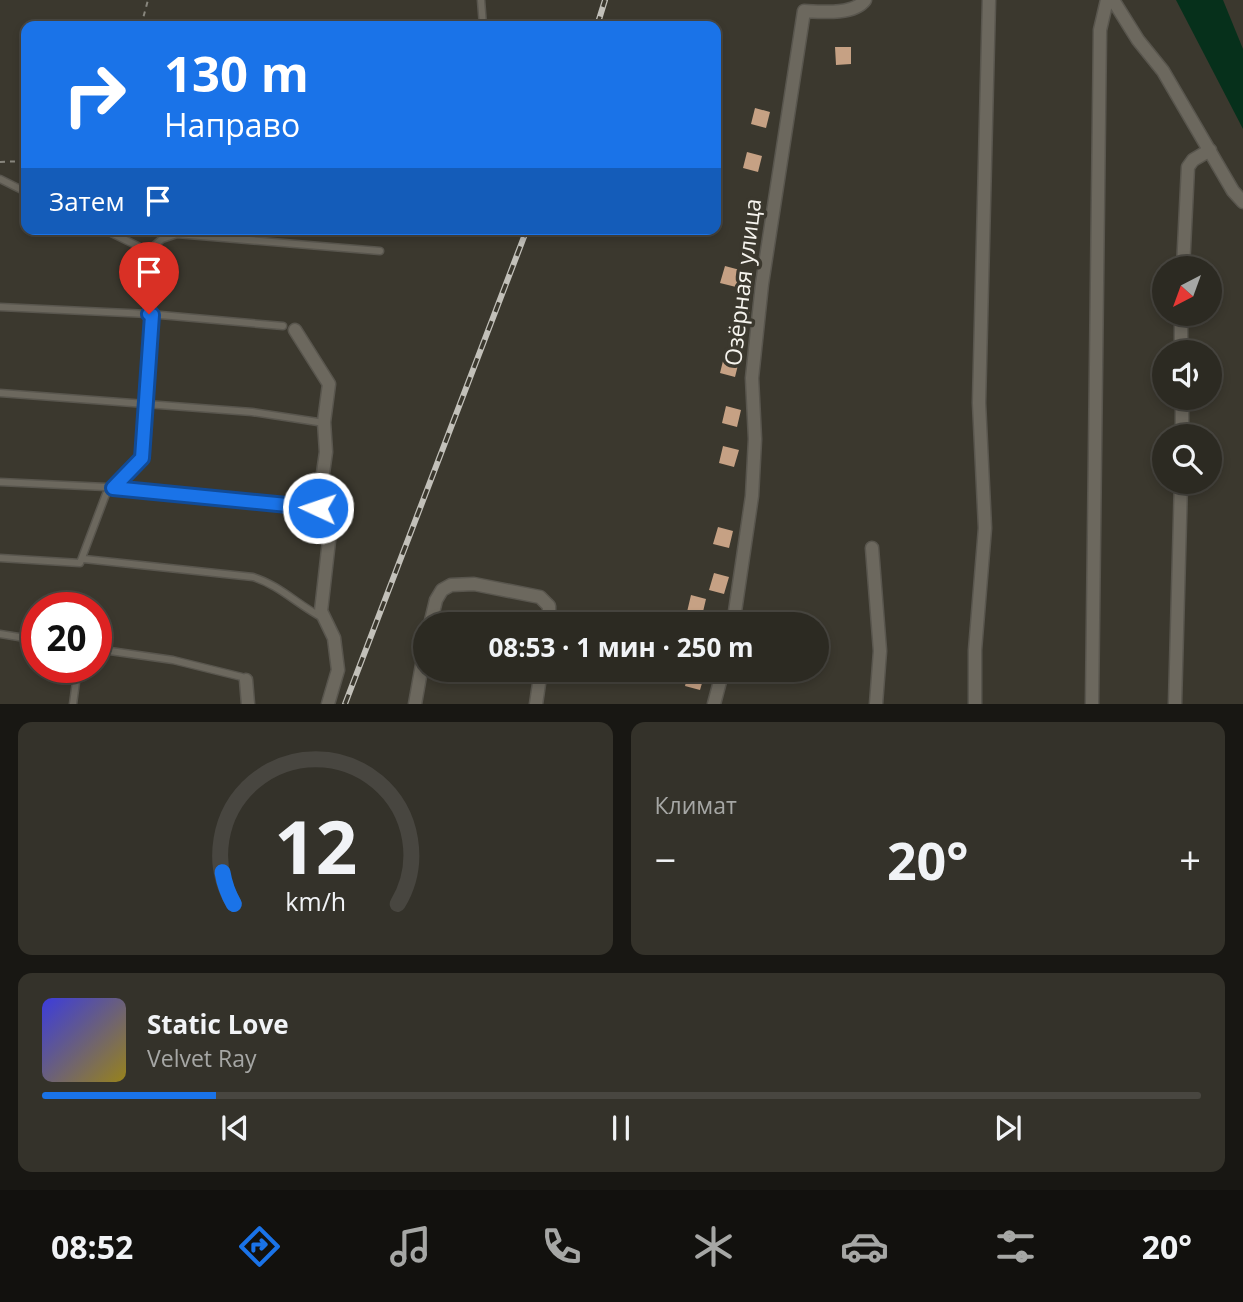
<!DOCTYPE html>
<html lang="ru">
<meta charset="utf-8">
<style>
body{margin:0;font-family:"Open Sans",sans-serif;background:#34322a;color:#f1f3f6;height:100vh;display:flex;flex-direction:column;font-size:26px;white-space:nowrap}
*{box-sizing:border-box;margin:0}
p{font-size:23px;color:#a6a7a5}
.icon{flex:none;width:38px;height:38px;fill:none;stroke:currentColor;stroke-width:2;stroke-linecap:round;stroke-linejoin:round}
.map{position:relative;height:704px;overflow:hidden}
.sheet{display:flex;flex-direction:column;gap:18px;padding:18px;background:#181713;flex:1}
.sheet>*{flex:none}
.top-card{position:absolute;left:21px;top:21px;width:700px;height:214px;border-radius:14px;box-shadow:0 4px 10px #0003,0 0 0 2px #484640;background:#1a73e8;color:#fff;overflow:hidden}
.needle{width:46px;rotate:221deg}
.buttons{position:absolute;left:1152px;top:256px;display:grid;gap:14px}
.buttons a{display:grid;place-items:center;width:70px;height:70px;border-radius:50%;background:#2c2a22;box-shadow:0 4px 10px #0003,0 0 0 2px #484640;font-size:35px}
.speed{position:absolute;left:21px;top:592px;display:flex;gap:14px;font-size:35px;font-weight:700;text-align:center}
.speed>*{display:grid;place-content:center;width:91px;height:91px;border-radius:50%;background:#2c2a22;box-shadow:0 4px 10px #0003,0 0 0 2px #484640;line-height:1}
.speed .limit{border:10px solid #d22;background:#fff;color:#111}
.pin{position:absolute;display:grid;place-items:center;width:60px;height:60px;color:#fff;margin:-72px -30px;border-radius:50% 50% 50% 0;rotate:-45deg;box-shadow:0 0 7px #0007}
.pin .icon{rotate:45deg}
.me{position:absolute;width:77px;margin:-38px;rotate:273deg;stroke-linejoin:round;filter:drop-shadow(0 0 5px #0008)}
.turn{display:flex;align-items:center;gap:24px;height:147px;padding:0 28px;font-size:32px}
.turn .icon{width:91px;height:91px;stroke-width:2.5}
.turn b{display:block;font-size:49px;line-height:60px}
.then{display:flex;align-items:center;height:66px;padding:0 28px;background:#0003;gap:14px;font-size:26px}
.big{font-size:52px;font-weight:700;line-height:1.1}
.sheet .widget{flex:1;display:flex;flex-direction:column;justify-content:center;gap:10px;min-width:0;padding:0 24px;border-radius:14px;background:#34322a}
.sheet .dial{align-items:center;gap:0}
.dial svg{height:182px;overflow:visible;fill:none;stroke:#484640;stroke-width:7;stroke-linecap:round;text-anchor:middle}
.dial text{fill:#f1f3f6;stroke:none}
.song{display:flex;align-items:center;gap:21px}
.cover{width:84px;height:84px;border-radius:10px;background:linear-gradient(135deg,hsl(240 70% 55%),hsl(50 70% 35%))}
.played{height:7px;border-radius:4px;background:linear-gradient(90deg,#1a73e8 15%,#484640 15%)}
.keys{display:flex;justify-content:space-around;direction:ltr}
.heat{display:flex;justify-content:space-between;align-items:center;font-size:38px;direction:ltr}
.sheet .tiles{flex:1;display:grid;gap:18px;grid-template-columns:1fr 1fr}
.widget:last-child{grid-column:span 2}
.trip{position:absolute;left:413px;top:612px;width:416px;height:70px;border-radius:35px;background:#2c2a22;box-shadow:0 4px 10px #0003,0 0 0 2px #484640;font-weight:700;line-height:70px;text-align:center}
.tab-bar{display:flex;height:112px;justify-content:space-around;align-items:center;background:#12110e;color:#a6a7a5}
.tab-bar .icon{width:49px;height:49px}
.tab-bar .active{color:#1a73e8}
.tab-bar b{font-size:32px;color:#f1f3f6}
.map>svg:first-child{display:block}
.water{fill:#06301b}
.building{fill:#c6a184}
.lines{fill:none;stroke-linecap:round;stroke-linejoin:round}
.lane-casing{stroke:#59564e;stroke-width:9}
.street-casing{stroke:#59564e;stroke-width:15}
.path{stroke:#88867d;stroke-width:2;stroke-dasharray:5 5;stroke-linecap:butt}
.lane{stroke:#6c685e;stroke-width:6}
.street{stroke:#6c685e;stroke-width:12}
.rail-casing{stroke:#c2c0b9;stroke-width:6}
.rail{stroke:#3b382e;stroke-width:3.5;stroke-dasharray:10;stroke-linecap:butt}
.route-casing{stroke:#114b97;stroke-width:18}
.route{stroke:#1a73e8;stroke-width:12}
.labels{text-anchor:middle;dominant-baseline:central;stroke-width:7;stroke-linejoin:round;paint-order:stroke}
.street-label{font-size:23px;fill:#f6f4ee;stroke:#3b382e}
</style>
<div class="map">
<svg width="1243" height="704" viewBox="0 0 1243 704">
<rect width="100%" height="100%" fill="#3b382e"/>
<path class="water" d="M1176,0H1223L1243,49V129Z"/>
<path class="building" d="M835,47H851V64L836,65Z
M755,108L770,112L766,128L751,124Z
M747,152L762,156L758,172L743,168Z
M725,266L740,270L736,287L720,283Z
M735,308L750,311L746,328L731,324Z
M724,357L739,361L735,377L720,373Z
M726,406L741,410L737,427L722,423Z
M723,446L739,450L734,467L719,463Z
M718,527L733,531L729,548L713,544Z
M714,573L729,577L724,594L709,590Z
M691,595L706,599L702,616L687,612Z
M689,670L705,673L700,690L685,686Z"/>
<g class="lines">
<defs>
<path id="lane" d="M481,0L483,26
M0,179L26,192
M148,251L162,239L177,234L380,251
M0,307L149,314L283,326
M0,393L252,412L318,422
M0,482L106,487L318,508
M0,558L80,563L106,494L142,458L155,263L148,251L103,229
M84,559L253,577C279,585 298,605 323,618
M0,634L37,640
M96,649L173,660L242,677
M73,704L78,667"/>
<path id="street" d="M1113,0L1138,40L1163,71L1233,191L1243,202
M1183,268L1188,167L1193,160L1210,150
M1181,313V352
M295,330L329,384L324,422L326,452L318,508L330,532L321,611L334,638L338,670L328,704
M1182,397V436
M872,548L880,651L876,704
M430,625L436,600L442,590L451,585L474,584L540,597L549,606V625
M733,625L752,496L755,439L752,378L762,284L804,11C822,12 854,15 865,0
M246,680L248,704
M415,704L425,648
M536,704L541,670
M714,704L723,670
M975,704V650L985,528L979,403L989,0
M1092,704L1100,30L1107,0
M1175,704L1181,481"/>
</defs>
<use href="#lane" class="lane-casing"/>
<use href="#street" class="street-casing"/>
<path class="path" d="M141,26L148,0
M0,162L26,161"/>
<use href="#lane" class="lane"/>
<use href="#street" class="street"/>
<defs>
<path id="rail" d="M597,26L605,0
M345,704L527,229"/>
</defs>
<use href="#rail" class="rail-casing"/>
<use href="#rail" class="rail"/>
</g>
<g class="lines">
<defs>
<path id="route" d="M149,314L152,315L142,458L113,488L318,508"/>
</defs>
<use href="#route" class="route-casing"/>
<use href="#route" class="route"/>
</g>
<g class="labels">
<g class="street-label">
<text transform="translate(742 282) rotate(-83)">Озёрная улица</text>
</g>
</g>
</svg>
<div class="buttons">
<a><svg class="needle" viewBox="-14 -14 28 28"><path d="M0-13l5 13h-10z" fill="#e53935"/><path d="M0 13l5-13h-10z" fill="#a6a7a5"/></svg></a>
<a><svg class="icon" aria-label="sound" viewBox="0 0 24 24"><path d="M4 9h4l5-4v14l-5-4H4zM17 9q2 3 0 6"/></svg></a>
<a><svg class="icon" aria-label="search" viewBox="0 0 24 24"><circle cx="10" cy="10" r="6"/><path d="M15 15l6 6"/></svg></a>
</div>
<div class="speed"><div class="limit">20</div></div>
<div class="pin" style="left:149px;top:314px;background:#d93025"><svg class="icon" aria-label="arrive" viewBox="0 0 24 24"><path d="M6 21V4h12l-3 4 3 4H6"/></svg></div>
<svg class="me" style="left:318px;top:508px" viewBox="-20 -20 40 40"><circle r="17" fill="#1a73e8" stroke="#fff" stroke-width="3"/><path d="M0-11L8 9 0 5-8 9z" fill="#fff"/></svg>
<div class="trip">08:53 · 1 мин · 250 m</div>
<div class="top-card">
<div class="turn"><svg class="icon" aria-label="right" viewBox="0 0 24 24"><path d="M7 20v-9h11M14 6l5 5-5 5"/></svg><div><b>130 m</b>Направо</div></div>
<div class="then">Затем<svg class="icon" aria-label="arrive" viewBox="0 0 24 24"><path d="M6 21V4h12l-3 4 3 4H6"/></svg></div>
</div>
</div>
<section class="sheet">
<div class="tiles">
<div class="widget dial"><svg viewBox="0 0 100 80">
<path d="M14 69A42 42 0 1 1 86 69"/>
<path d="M14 69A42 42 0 0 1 9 55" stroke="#1a73e8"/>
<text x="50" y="56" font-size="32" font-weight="700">12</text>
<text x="50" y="72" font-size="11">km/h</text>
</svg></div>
<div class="widget"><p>Климат</p>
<div class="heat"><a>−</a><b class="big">20°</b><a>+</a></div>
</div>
<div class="widget">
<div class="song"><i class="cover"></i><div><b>Static Love</b><p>Velvet Ray</p></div></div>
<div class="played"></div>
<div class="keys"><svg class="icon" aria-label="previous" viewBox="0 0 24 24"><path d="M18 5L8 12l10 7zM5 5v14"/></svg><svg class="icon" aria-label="pause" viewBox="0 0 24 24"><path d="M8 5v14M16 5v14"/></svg><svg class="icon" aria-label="next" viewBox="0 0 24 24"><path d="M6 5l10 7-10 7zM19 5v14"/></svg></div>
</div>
</div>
</section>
<nav class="tab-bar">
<b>08:52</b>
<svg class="icon active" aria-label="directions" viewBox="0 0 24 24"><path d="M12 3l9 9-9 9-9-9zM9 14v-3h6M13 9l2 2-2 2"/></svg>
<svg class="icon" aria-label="music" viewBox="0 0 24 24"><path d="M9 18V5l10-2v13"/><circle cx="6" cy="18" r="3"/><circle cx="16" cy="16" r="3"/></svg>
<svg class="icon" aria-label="phone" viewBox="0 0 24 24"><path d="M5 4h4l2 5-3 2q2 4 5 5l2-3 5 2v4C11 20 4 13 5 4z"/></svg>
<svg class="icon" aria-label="climate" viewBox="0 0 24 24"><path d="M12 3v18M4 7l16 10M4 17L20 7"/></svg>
<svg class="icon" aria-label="car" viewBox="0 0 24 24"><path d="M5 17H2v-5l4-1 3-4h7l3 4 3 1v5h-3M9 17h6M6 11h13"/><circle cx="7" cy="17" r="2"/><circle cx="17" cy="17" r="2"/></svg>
<svg class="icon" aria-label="filters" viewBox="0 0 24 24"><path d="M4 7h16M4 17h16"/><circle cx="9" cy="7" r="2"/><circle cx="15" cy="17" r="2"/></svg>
<b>20°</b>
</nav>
